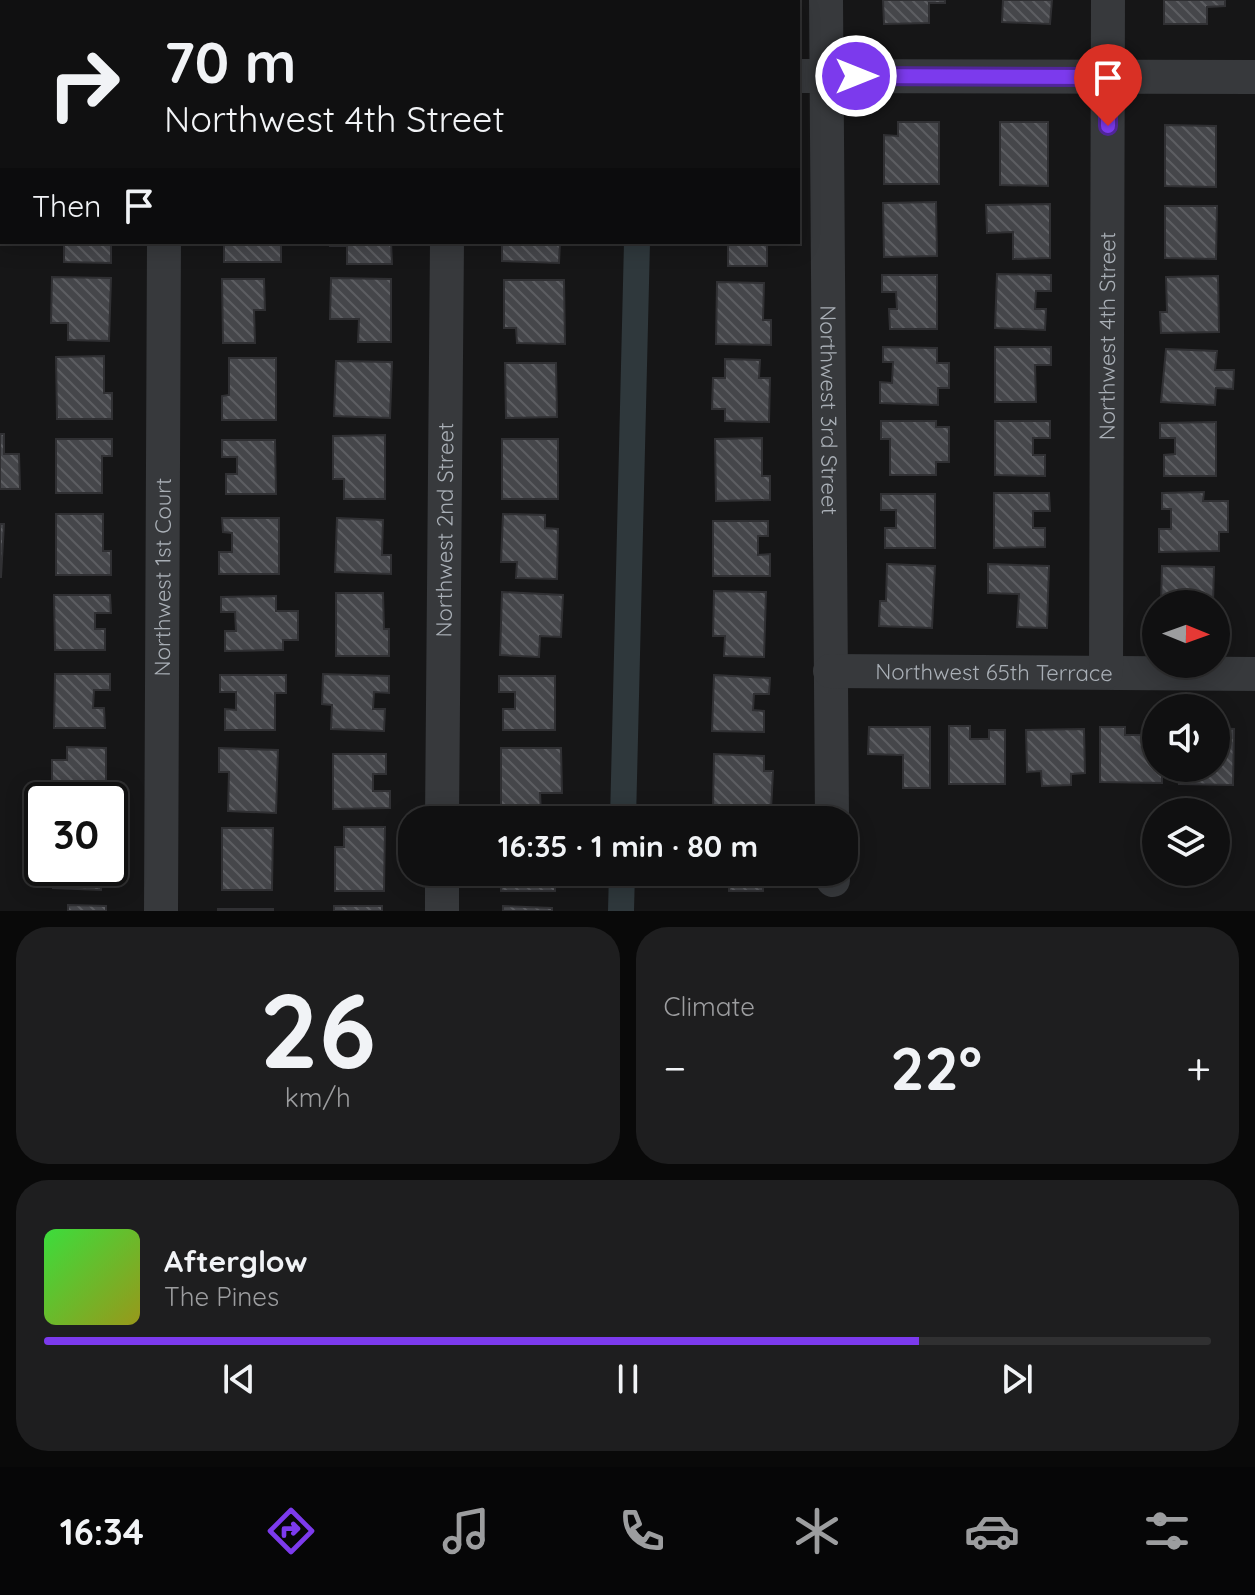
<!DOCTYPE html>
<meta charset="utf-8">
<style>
body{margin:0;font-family:Quicksand,sans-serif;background:#1e1e1f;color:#f1f3f6;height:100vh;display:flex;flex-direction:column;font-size:30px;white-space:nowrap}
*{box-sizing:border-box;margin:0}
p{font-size:26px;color:#9c9d9f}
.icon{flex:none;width:44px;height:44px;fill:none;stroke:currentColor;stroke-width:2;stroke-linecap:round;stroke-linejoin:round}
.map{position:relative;height:911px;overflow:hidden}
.panel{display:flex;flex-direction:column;gap:16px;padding:16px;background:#090909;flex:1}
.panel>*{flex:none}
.hud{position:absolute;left:0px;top:0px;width:800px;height:244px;box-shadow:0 4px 20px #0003,0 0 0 2px #303031;background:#101011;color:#f1f3f6;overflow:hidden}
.needle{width:52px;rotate:91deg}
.buttons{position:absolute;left:1142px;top:590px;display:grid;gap:16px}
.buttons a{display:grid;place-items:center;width:88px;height:88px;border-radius:50%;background:#101011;box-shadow:0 4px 20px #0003,0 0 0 2px #303031;font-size:40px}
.speed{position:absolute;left:24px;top:782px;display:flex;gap:16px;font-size:40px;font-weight:700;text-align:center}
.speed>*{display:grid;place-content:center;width:104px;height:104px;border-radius:50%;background:#101011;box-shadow:0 4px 20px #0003,0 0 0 2px #303031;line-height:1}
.speed .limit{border:4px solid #111;border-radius:12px;background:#fff;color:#111}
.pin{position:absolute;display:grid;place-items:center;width:68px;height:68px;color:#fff;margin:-82px -34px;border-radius:50% 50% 50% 0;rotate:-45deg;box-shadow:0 0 8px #0007}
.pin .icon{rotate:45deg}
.me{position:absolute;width:88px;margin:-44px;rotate:90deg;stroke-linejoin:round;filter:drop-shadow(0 0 6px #0008)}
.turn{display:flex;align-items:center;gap:28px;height:168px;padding:0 32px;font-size:36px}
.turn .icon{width:104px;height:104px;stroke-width:2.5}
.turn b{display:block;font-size:56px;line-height:68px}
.then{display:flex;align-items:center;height:76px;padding:0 32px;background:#0003;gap:16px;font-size:30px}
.big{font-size:60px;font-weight:700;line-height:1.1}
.panel .widget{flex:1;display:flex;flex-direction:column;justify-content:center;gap:12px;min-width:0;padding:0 28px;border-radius:32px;background:#1e1e1f}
.panel .dial{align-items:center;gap:0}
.dial b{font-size:104px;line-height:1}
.song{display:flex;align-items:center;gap:24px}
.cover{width:96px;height:96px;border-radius:12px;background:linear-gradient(135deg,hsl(120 70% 55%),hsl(60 70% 35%))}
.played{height:8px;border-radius:4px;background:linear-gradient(90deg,#7c3aed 75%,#303031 75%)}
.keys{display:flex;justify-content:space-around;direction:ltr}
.heat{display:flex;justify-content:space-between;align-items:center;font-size:44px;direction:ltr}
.panel .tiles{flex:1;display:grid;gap:16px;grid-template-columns:1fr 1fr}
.widget:last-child{grid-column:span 2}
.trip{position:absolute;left:398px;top:806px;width:460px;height:80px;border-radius:32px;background:#101011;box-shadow:0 4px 20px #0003,0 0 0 2px #303031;font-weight:700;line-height:80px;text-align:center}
.tabs{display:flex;height:128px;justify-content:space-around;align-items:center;background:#060607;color:#9c9d9f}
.tabs .icon{width:56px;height:56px}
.tabs .selected{color:#7c3aed}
.tabs b{font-size:36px;color:#f1f3f6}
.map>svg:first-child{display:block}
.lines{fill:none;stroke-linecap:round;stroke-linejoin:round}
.canal{stroke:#2f383c;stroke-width:26}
.building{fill:url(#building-back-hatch);stroke:#303033;stroke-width:2}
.minor{stroke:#37393c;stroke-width:34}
.route-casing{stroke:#51269a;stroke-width:20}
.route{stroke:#7c3aed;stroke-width:14}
.labels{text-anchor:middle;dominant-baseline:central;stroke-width:8;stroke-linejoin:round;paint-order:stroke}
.street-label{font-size:22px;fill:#a9afb6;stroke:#111112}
</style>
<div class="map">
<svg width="1255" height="911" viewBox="0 0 1255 911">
<defs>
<pattern id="building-back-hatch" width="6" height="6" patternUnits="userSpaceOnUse" patternTransform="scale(2)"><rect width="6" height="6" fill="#45464a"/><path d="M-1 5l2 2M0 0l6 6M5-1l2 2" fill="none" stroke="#5d5e62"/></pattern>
</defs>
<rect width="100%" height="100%" fill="#161617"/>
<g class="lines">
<path class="canal" d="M646,2V0
M623,820L637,242
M621,911L622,872"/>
</g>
<path class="building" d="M68,0H109V2H68Z
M228,0L239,1L279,0V2H228Z
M351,0H389V2H351Z
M558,0V2H507L520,0Z
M710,0H772V2H710Z
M883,0H945V3H929V23L884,24Z
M1003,0H1052L1050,24L1002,22Z
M1164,0H1225V6L1207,7V24H1164Z
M898,122H939V184H884V135L898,136Z
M1000,122H1048V186L1000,185Z
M1165,125L1216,126V187L1165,186Z
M0,198L2,242H5H0Z
M936,202L937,256L884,257L883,203Z
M1050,204V258L1013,259V232L987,233L986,205Z
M1165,206H1217L1216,259L1165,258Z
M50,242H111V263L64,262V244H50Z
M224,242H281V262H224Z
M330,242H391L392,264H347V246H330Z
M502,242H560L559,263L502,261Z
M728,242H767V266H728Z
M997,274L1051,275V291H1036L1035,309H1046L1045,330L995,328Z
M882,275H937V329H890L889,309H897L896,292H882Z
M1218,276L1219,332L1161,333L1160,312H1167L1166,277Z
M52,277L111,278L109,341L68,340V323H51Z
M331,278L391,279V342H358L359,319H330Z
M222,279H264L265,310H254L255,343H223Z
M504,280H564L565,344L517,343L516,328H504Z
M717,282L764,283L763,320H771V345L716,344Z
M883,347L937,348V363H949V388H938V405L880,403V382L892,383L893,362H883Z
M995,347H1051V365H1035L1036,402H995Z
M1166,349L1217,351L1215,370H1234L1233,389L1216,388L1215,405L1161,402Z
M104,356V393H112V419H57L56,357Z
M229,358H276V420H222V396L229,395Z
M725,359L760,360L759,378H770L769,422L725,421V409H712L713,378H725Z
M336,361L392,362L390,418L334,416Z
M505,363H556L557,417L506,418Z
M881,421H936V427H949V462H936V475H890V439H881Z
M995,421H1050V438H1033V455H1045V476L995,475Z
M1216,422V476H1164V455L1175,454V438H1160V423Z
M0,434H4V454H19L20,489H0Z
M385,435V499H344V479H333V436Z
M762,438V476H770V500L716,501L715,439Z
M56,439H112V456H102V493H56Z
M502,439H558V499H502Z
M222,440H275L276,494H226V474H237V457H222Z
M1204,492L1203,501H1228V532H1219V551L1159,552V529H1171V509H1162V493Z
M994,493H1049L1050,511H1033V528H1045V547L994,548Z
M881,494H935V548H885V528H896V510H881Z
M56,514H103V551H111V575H56Z
M503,514L545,515V528L558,529L557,579L516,578L517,562H501Z
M222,518H279V574H219V552H232V533L223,532Z
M337,518L383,520L382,555H391V574L335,572Z
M713,521H768V536H758V555L770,554V576H713Z
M0,524H4L1,577H0Z
M887,564L935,566L932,628L879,626L880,601H886Z
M988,564L1049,566L1047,628L1017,627L1019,594L988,593Z
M1162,566L1214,567L1213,604H1161Z
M714,591L766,592L764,657L724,656L725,636H713Z
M502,592L563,595L561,637L540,636L539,657L500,655Z
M336,593H383L384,629H389V656H336Z
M54,595H110L111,613H95V629H105V650H55Z
M276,596V611H298V640H283V650L225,651V631H236L235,612H221V597Z
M55,674H110V690H94L93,708H104L105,728H54Z
M323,674L389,676V693L374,692L373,709H385L384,731L331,729L332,705L322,704Z
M220,675H286V693H275V730H225V709L236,710V692H220Z
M714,675L770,678L769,694H754L753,710L764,711V732L712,731Z
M499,676H555V730H503V709H515V692H499Z
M949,726H970V739H989V730H1005V784H949Z
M869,727H930V788H903V755L868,754Z
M1100,727H1125V735H1156V768H1162V783L1100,782Z
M1217,728L1234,729L1233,785L1179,784L1180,768H1216Z
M1084,729L1085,773L1071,774V785L1042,786L1041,771L1027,772L1026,730Z
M67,747L106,748V800H64V790H52V760H67Z
M219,748L278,750L276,813L228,811L229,772H219Z
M501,748H561L562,793H540L541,813H501Z
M333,754H386V774H373V791H390V808L333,809Z
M714,754L764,756V771H773L771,810L713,807Z
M344,827H385L384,891H335V847H344Z
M222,828H273L272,890H222Z
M54,868H102L101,890L53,888Z
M501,872H555V891H501Z
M729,872H763V891H729Z
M68,905L106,906V911H68Z
M334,906H382V911H334Z
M503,906L552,908V911H503Z
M218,909H273V911H218Z"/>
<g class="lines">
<g class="minor">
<path id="s1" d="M826,0L832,820"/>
<path d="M166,2V0"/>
<path d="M448,2V0"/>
<path d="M0,71H2"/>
<path d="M798,76L1255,77"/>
<path id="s2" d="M830,671L1255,674"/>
<path id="s3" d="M1106,672L1108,0"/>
<path id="s4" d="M442,820L447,242"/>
<path d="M832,872L833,880"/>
<path id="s5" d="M161,911L164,242"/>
<path d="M442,911V872"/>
</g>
</g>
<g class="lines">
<defs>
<path id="route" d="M856,76L1108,77V126"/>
</defs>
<use href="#route" class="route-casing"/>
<use href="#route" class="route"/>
</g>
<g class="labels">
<g class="street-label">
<text stroke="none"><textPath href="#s3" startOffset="336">Northwest 4th Street</textPath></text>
<text stroke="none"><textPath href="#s1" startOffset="410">Northwest 3rd Street</textPath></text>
<text stroke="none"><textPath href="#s4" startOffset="290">Northwest 2nd Street</textPath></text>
<text stroke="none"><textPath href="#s5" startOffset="334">Northwest 1st Court</textPath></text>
<text stroke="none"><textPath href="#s2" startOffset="164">Northwest 65th Terrace</textPath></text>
</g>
</g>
</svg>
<div class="buttons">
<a><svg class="needle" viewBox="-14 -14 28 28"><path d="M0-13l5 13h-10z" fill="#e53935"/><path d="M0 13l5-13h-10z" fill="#9c9d9f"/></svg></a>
<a><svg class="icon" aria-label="sound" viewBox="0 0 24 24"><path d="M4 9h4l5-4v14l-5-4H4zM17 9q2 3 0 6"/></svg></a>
<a><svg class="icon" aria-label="layers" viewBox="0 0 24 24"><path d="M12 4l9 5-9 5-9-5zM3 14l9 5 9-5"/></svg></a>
</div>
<div class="speed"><div class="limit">30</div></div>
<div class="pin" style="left:1108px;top:126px;background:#d93025"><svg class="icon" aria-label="arrive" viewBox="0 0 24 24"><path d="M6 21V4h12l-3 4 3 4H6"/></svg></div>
<svg class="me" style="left:856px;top:76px" viewBox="-20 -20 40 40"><circle r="17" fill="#7c3aed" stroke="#fff" stroke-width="3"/><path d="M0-11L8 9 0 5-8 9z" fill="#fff"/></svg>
<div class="trip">16:35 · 1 min · 80 m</div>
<div class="hud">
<div class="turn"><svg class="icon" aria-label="right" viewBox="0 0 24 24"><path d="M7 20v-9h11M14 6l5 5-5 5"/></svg><div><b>70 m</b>Northwest 4th Street</div></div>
<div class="then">Then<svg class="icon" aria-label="arrive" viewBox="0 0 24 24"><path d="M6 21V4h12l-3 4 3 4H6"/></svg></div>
</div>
</div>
<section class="panel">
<div class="tiles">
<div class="widget dial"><b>26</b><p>km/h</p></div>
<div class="widget"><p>Climate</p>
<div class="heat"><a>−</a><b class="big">22°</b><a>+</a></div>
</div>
<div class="widget">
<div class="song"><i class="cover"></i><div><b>Afterglow</b><p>The Pines</p></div></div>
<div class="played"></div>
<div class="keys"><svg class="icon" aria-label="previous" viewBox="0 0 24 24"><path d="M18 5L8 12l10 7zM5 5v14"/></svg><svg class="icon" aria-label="pause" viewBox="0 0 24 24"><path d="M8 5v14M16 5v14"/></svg><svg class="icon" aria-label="next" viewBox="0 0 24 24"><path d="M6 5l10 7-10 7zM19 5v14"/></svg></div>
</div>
</div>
</section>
<nav class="tabs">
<b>16:34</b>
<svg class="icon selected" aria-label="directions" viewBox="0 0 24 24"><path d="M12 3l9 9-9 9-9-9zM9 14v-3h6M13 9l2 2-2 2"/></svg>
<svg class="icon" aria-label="music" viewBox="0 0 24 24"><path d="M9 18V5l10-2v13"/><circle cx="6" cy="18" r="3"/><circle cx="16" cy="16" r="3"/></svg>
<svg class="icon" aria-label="phone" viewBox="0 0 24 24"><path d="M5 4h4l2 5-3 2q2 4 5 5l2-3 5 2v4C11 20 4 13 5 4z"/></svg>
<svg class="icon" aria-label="climate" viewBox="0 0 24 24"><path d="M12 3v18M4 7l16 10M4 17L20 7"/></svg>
<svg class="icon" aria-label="car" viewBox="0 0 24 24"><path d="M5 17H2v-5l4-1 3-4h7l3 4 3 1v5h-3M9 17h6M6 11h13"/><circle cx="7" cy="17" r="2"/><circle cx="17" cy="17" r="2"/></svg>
<svg class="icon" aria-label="filters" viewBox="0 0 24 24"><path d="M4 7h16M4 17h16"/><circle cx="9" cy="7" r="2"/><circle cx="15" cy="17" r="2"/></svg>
</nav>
